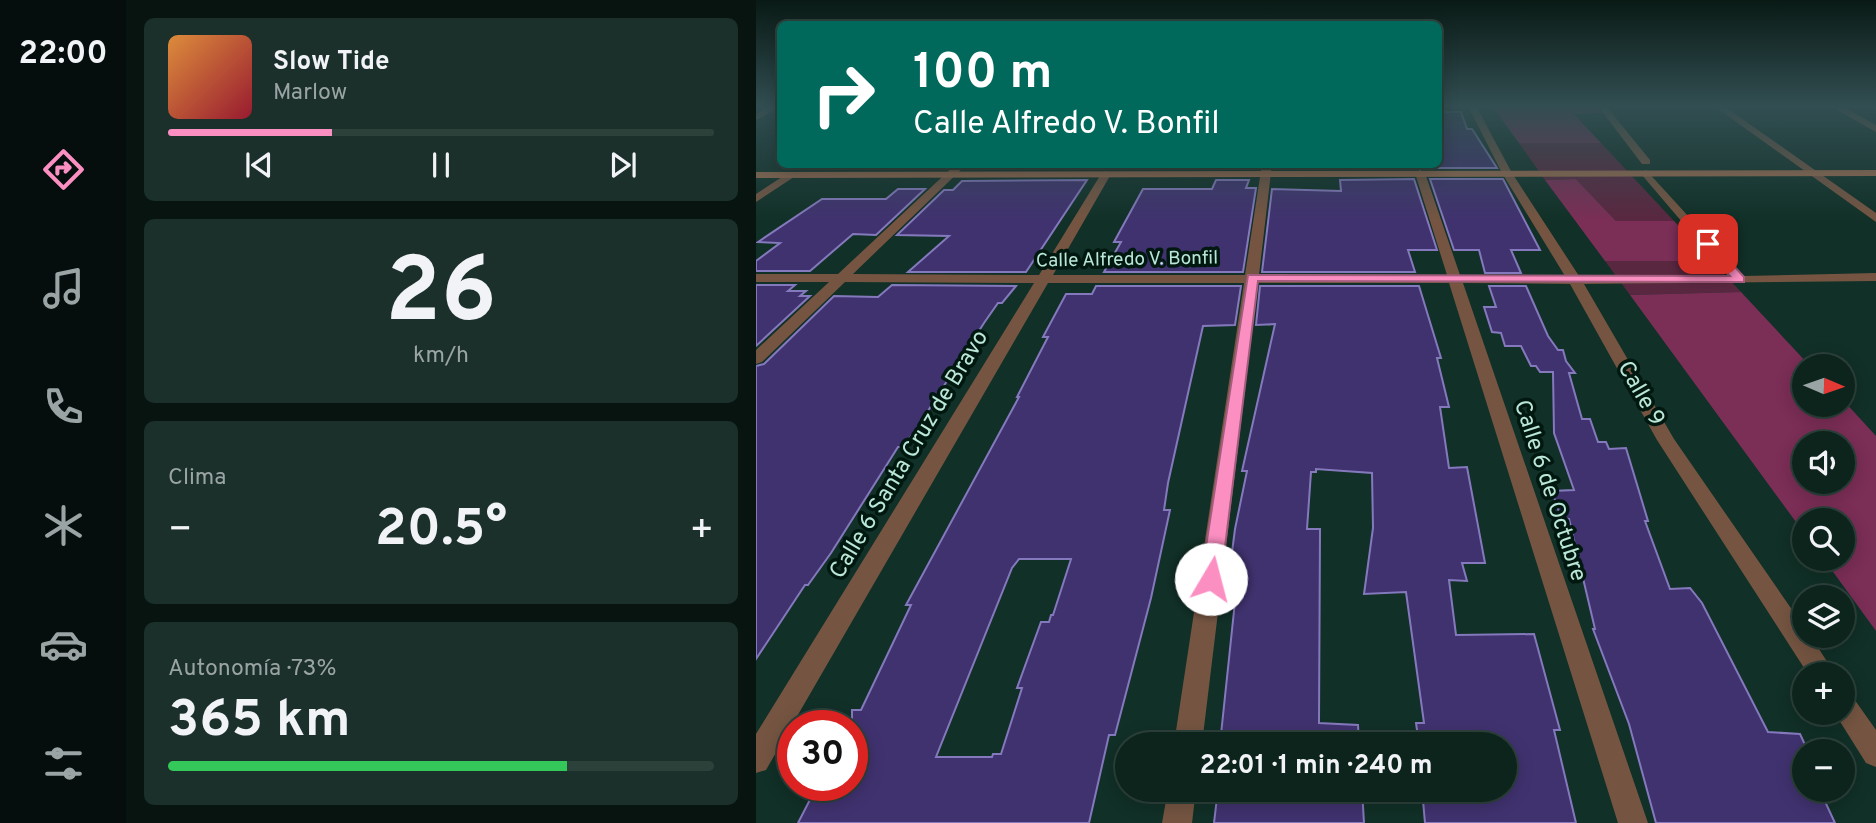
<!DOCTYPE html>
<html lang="es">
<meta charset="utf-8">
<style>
body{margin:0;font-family:Overpass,sans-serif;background:#1b302a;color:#f1f3f6;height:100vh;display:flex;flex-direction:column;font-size:26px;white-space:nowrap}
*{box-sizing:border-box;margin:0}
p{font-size:23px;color:#9aa4a4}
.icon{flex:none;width:38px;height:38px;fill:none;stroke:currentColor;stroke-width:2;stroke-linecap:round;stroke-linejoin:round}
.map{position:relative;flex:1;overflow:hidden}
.details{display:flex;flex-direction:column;gap:18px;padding:18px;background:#071410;width:630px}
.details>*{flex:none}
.banner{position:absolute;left:21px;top:21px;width:665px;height:147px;border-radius:10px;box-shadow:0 4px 18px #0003,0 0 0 2px #2d413b;background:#00695c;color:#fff;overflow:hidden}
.needle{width:46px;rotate:92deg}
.tools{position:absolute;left:1036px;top:354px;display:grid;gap:14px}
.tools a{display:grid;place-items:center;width:63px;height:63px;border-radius:50%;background:#0d241d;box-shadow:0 4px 18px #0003,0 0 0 2px #2d413b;font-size:35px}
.speed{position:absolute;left:21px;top:710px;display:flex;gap:14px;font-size:35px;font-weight:700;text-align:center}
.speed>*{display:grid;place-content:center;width:91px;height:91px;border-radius:50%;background:#0d241d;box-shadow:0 4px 18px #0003,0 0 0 2px #2d413b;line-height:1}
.speed .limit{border:10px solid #d22;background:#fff;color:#111}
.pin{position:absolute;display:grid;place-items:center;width:60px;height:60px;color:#fff;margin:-30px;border-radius:14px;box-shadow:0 4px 10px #0006}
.me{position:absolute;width:77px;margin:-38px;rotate:8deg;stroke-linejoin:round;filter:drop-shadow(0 0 5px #0008)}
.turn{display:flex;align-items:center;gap:24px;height:147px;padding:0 21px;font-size:32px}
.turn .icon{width:91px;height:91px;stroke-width:2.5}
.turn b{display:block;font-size:49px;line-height:60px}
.big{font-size:52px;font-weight:700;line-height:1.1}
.details .tile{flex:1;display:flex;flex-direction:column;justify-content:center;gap:10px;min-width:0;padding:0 24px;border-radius:10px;background:#1b302a}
.details .dial{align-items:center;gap:0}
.dial b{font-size:91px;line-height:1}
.song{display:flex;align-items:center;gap:21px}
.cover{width:84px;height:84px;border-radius:10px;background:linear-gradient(135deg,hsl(30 70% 55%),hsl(350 70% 35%))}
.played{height:7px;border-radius:4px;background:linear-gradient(90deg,#fc8fc2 30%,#2d413b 30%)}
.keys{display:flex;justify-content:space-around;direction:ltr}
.heat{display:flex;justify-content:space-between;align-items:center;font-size:38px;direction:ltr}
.charge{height:10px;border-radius:5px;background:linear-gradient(90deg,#34c759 73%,#2d413b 0)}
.trip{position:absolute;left:359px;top:732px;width:402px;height:70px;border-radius:35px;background:#0d241d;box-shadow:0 4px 18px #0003,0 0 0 2px #2d413b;font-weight:700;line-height:70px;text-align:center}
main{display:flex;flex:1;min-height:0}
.tabs{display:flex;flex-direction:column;width:126px;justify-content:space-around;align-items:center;background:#050e0c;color:#9aa4a4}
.tabs .icon{width:49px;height:49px}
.tabs .on{color:#fc8fc2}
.tabs b{font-size:32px;color:#f1f3f6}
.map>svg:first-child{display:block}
.green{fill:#5a2740}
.forest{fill:#7b2e56;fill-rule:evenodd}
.building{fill:#40326f;stroke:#8579bd;stroke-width:2;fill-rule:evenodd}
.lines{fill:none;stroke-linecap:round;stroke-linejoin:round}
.minor{fill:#755542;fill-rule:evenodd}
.secondary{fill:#9f6c4e;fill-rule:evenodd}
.route{fill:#fc8fc2;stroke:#a45d7e;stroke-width:2}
.labels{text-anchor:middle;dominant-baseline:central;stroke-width:7;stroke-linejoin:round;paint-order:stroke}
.far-street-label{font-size:19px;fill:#bae7d7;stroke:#001810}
.street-label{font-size:23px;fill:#bae7d7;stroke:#001810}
</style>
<main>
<nav class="tabs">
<b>22:00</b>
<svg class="icon on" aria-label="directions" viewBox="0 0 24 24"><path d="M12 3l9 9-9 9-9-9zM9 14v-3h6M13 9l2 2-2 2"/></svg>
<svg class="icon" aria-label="music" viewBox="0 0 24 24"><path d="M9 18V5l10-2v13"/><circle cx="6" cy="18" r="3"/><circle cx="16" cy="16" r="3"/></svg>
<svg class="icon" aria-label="phone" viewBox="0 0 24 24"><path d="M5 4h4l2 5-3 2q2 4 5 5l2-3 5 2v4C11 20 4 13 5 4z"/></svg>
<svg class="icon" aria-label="climate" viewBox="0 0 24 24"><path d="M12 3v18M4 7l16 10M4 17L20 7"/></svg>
<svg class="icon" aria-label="car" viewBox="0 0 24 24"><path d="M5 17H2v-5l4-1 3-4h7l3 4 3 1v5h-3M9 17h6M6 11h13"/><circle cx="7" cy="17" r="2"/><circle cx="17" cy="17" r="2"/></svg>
<svg class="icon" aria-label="filters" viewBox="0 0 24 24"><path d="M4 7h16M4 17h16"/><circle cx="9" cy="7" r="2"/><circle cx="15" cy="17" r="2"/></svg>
</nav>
<section class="details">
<div class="tile">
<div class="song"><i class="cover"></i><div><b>Slow Tide</b><p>Marlow</p></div></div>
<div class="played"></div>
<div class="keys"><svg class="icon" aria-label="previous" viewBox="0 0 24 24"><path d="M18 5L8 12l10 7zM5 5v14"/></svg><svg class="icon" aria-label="pause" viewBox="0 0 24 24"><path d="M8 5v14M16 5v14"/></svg><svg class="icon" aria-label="next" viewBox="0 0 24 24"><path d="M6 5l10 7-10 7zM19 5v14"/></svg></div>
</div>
<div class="tile dial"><b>26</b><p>km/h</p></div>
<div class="tile"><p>Clima</p>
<div class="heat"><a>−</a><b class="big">20.5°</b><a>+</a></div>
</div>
<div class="tile"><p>Autonomía · 73%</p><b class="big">365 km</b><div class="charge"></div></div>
</section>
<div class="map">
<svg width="1120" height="823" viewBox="0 0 1120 823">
<rect width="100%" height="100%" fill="#113027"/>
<path class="green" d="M763,143H845L918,221H860L820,179L789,180Z
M849,261H956L985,292L874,295Z"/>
<path class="forest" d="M736,106H839L847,113L818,114L845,143H763Z
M820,179L860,221H918L956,261H849L789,180Z
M985,292L1054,366H1048V404H1087V400L1120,436V631L1067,558H1087V520H1048V533L874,295ZM1048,443H1087V481H1048Z"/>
<path class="building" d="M682,112H705L711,129H716L741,168H682Z
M658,179L681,250H652L659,272H506L516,189L585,191L584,180Z
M674,179H747L784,250H755L765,273H729L723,250H698Z
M331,180L270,272H152L193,236L141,235L188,190H197L206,181Z
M460,180H493L490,188H500L487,272H348L365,242H358L387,189H456Z
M142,189H169L120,235L97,234L54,271H0V261L24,243L2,242L66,199H130Z
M0,285H39L32,291H50L44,296H54L0,346Z
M136,285L260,286L246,303H242L228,323L163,425L147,447H142L75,553L52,585H49L0,659V366L8,364L78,296L122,297Z
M340,286H485L479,325L447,326L412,483L408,510H414L395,598L359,735H353L333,823H42L61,786H96V710H105L155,605H150L263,397H261L292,337H287L310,294H336ZM263,559H315L297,615H295L293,622H285L261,688H266L245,754H237L236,757H180L256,568Z
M504,286H663L685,358H681L693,407H684L693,468L711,467L729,563H706L711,581L693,580L700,635L778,634L804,730H798L820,823H669L666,789H749V744H663L660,723H668L650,592L608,594L617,528L616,473L560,469V472H555L551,529H564L563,723L602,725L603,744H464L480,592L471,591L479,529L491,471H486L519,324L500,325Z
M733,286H770L792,336L802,350H807L810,361L819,373H813L826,419H834L842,442H850L853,449L870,448L892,521H889L914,589L934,588L946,603L1012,732L1044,734L1052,751H1048V789H1070L1073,795H1066L1079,823H900L873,724L837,629H839L813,519L805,518L796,491L818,490L798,433L797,372H784L780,366H775L765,346H749L745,333L736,332L728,307H740Z
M462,789H606L608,823H458Z"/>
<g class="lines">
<path class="minor" d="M14,106L24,107L0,120V114Z
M712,106H720L756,173L823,276H972L886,175L885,173L890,170L987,276L1120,273V281L828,284L918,439L1048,627V635H1054L1079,674H1052L901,440L814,284L707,283L892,823H862L693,283H502L446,744H418L488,283H292L10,770L0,773V734L278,283L89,282L6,362L0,364V350L73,282H0V274H82L200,164H211L97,274L283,275L345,174L350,171L355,174L297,275H489L506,164H516L503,275H691L659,173L664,170L669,173L704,275L809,276L746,173Z
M842,106H850L894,160V164H886Z
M958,106H968L1120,213V222Z
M1074,106H1085L1120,125V132Z
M32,173L41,175L0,202V194Z
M1087,692L1096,696L1120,730V767L1110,763L1078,712H1087Z
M412,789H440L436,823H406Z"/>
<path class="secondary" d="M1120,170V176L0,178V172Z"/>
</g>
<linearGradient id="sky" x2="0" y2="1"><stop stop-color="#091a15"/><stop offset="0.48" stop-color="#324e52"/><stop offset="1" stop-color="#324e52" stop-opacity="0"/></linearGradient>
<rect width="1120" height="221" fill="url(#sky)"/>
<path class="route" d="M948,242H956L988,277V282L502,281L465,579L462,585L455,587L448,585L445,579L492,275L974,276L948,246Z"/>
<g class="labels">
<g class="far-street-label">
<text transform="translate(371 260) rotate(-1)">Calle Alfredo V. Bonfil</text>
</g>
<g class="street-label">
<text transform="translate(884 394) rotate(60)">Calle 9</text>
<text transform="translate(154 455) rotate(-59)">Calle 6 Santa Cruz de Bravo</text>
<text transform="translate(793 491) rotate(72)">Calle 6 de Octubre</text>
</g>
</g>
</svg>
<div class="tools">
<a><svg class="needle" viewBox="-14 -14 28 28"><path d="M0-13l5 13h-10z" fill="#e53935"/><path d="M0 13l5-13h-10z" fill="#9aa4a4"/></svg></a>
<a><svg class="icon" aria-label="sound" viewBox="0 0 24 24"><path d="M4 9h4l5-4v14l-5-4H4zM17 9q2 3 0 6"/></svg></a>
<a><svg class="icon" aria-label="search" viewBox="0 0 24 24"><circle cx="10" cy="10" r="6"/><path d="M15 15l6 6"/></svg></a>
<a><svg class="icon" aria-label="layers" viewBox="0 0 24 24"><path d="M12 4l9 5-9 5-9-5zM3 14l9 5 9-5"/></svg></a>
<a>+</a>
<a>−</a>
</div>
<div class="speed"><div class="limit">30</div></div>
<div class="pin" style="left:952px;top:244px;background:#d93025"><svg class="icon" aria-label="arrive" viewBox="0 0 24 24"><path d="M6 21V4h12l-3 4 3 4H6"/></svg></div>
<svg class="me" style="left:455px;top:579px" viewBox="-20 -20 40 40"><circle r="19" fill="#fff"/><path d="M0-13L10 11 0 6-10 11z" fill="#fc8fc2"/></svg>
<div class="trip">22:01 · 1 min · 240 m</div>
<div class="banner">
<div class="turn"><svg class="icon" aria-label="right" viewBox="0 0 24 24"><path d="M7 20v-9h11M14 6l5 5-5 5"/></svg><div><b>100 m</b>Calle Alfredo V. Bonfil</div></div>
</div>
</div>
</main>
